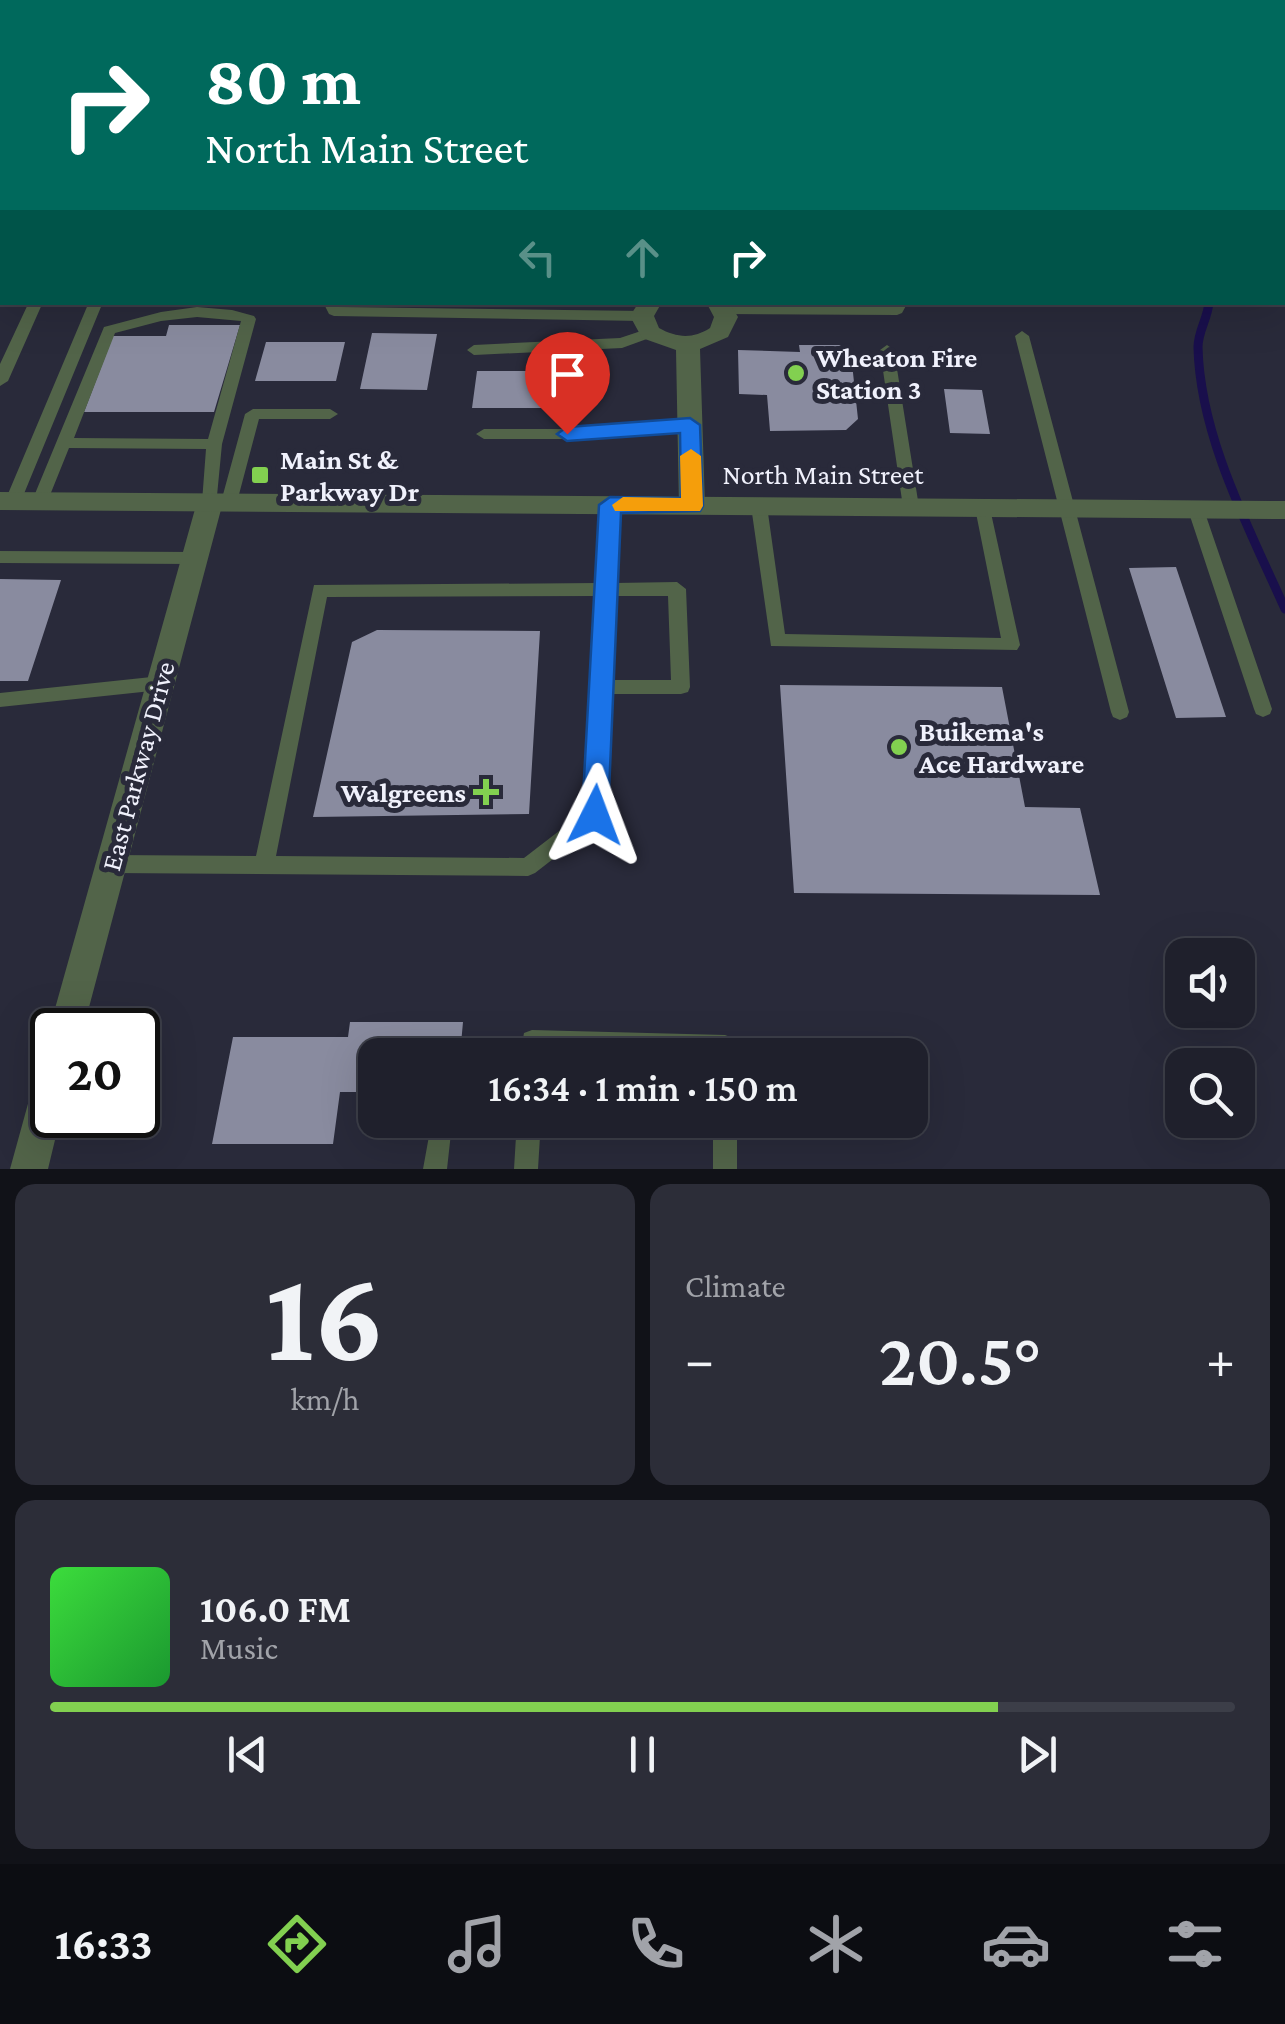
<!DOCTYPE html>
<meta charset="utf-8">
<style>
body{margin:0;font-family:"Crimson Pro",serif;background:#2c2d38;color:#f1f3f6;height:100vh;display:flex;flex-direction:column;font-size:38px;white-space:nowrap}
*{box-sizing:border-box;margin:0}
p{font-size:32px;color:#a1a3a9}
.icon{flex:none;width:55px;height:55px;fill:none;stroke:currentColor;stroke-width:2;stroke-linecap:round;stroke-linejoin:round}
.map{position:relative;height:1169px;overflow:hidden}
.details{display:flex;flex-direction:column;gap:15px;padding:15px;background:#111218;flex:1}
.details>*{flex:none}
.top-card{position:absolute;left:0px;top:0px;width:1285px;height:305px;box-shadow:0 10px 40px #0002,0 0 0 2px #3c3e48;background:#00695c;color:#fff;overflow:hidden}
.fabs{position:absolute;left:1165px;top:938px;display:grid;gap:20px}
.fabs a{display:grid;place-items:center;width:90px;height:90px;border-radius:20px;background:#1f202c;box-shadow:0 10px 40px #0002,0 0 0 2px #3c3e48;font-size:50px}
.speed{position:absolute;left:30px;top:1008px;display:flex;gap:20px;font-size:50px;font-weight:700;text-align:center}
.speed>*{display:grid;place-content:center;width:130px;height:130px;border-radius:50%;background:#1f202c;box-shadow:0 10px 40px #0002,0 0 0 2px #3c3e48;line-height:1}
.speed .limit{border:5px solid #111;border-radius:15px;background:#fff;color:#111}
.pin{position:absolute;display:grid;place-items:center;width:85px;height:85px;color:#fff;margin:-102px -42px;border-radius:50% 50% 50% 0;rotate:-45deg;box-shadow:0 0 10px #0007}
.pin .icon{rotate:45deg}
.me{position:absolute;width:110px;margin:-55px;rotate:3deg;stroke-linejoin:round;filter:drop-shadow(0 0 8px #0008)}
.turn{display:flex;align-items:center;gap:35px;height:210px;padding:0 40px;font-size:45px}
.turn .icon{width:130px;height:130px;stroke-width:2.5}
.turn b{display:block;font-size:70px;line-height:85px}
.lanes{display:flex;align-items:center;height:95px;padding:0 40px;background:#0003;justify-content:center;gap:50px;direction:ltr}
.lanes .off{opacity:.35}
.big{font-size:75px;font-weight:600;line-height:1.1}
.details .widget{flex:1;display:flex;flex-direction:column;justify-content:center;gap:15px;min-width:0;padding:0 35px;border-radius:20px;background:#2c2d38}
.details .dial{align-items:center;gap:0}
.dial b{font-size:130px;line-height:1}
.song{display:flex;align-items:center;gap:30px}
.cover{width:120px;height:120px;border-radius:15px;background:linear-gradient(135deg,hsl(120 70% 55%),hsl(130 70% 35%))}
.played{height:10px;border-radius:5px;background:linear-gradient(90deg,#82d050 80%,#3c3e48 80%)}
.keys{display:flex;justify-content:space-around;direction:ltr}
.heat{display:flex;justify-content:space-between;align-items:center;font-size:55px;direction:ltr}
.details .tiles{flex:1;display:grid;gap:15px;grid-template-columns:1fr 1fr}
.widget:last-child{grid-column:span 2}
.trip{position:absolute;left:358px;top:1038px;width:570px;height:100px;border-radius:20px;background:#1f202c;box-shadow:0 10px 40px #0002,0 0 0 2px #3c3e48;font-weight:600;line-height:100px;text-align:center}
.tabs{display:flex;height:160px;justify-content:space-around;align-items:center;background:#0c0d12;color:#a1a3a9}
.tabs .icon{width:70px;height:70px}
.tabs .selected{color:#82d050}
.tabs b{font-size:45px;color:#f1f3f6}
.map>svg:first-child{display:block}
.green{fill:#3e5f2b}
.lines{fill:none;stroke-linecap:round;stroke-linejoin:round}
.stream{stroke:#190f4c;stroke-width:9}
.building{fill:#898b9f}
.service{fill:#526449;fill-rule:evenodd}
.minor{fill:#526449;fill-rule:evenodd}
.tertiary{fill:#526449;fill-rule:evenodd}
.route{fill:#1a73e8;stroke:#114b97;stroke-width:2.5}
.slow{fill:#f59e0b}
.poi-dot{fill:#82d050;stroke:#292a3a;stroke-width:4}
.labels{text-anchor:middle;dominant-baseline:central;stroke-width:10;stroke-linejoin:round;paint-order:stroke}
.poi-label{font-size:28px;font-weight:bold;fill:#f0f1fc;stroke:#292a3a;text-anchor:start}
.street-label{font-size:28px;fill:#f0f1fc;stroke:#292a3a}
</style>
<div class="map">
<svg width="1285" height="1169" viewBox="0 0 1285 1169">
<rect width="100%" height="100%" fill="#292a3a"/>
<path class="green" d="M0,0H1015L2,2L0,193Z"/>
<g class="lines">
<path class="stream" d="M1209,302C1208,318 1198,331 1198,347C1200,437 1249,528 1285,609"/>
</g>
<path class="building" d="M169,325H240L214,412H84L113,336H166Z
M372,333L437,334L427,390L360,389Z
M266,342H345L336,381H255Z
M799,345H850L858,419L846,430L770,431L767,395L739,394L738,350L800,352Z
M477,371H592L590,408H472Z
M944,389L982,390L990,434L950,433Z
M1176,567L1226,717L1176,718L1129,568Z
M0,579L61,580L28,681H0Z
M377,630L540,631L529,814L313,817L352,642Z
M780,685L1002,687L1025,807L1080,808L1100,895L794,893Z
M350,1022H463L460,1055H375V1092H340L333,1144H212L233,1037H348Z"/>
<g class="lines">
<path class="service" d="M0,6H2V12H0Z
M0,34H2V41L0,42Z
M0,259H2V267H0Z
M0,290H2V298H0Z
M29,302H43L8,381L0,386V364Z
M89,302H103L21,501L19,505H7L5,501Z
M323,302H337L339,307L642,311L649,316L642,321L334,316L329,314Z
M894,302H908L902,313L897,315L723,314L716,309L723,304L892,305Z
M197,307L232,310L254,316L256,319L222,444L216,506L210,508L202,502L206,449L69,448L46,505H34L32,501L104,327L161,312ZM197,317L241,321L208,439L74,438L115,333L161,321Z
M650,328L655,330V336L622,348L474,355L467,350L474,345L620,338Z
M1022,331L1029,336L1129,712L1127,717L1120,720L1113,717L1111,712L1015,336Z
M887,345L894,350L919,507L911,513L903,507L880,350Z
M253,409H330L338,414L330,419H259L237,502L229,508L221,502L245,414Z
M690,420L696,421L698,425L696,429L567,439H484L476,434L484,429H567Z
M610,499L618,505L615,583L677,582L686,589L690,687L688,692L681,694H610L605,815L602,821L535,873L528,876L111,873L104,870L101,864L104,858L111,855L256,856L314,585L598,583L602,505ZM597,596L585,811L524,858L276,856L327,597ZM614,596H668L671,680H611Z
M759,500L767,506L785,634L1001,638L975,508L977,504H989L1020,645L1017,650L771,646L751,506Z
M1196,504L1204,510L1272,709L1270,714L1263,717L1256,714L1254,709L1188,510Z
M0,551L194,552L203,558L194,564L0,563Z
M161,676L168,678L170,683L168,688L161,690L0,707V693Z
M532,1030L725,1035L733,1038L736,1055L542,1052V1055H520L524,1033Z
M517,1120H541L538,1169H514Z
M713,1120H737V1169H713Z
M439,1121L447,1125L451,1133L447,1169H423L431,1125Z"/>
<path class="minor" d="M639,302H662L654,316L659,328C677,338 693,339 710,328L714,317L706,302H729L738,317L728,337L700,349L705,506L701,513H683L679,506L676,350L642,338L630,316Z
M210,493L219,495L223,502L83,1030H52V1039L49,1030L197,502L201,495Z
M52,1065V1115H61L48,1169H10L34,1082L39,1070Z"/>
<path class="tertiary" d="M0,492L1285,501V519L0,510Z"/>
</g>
<path class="route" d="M690,418L700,425L703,506L700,511L621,513L608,815L604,823L595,826L586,823L582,815L599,505L610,497L681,498L680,433L567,441L557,434L567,427Z"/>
<path class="slow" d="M691,449L701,456L703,506L700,511H615L612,505L623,497L681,498L680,456Z"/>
<g class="poi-dot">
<circle cx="796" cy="373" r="10"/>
<rect x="250" y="465" width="20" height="20" rx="5"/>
<circle cx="899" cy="747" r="10"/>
<path d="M481 777h10v10h10v10h-10v10h-10v-10h-10v-10h10z"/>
</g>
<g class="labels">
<g class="poi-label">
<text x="816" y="357">Wheaton Fire<tspan x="816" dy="32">Station 3</tspan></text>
<text x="280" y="459">Main St &amp;<tspan x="280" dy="32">Parkway Dr</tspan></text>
<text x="919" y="731">Buikema's<tspan x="919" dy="32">Ace Hardware</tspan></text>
<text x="466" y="792" text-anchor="end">Walgreens</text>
</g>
<g class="street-label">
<text x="823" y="474">North Main Street</text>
<text transform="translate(138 766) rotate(-75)">East Parkway Drive</text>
</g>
</g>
</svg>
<div class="fabs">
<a><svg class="icon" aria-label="sound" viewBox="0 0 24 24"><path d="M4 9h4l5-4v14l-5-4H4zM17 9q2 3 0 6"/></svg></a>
<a><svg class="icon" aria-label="search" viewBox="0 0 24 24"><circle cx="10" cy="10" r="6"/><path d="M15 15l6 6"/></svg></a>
</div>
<div class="speed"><div class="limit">20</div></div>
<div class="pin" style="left:567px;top:434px;background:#d93025"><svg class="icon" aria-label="arrive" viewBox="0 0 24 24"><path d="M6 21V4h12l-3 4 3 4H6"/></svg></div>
<svg class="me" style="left:595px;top:815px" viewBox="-20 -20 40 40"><path d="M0-17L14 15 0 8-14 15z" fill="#1a73e8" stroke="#fff" stroke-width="4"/></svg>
<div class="trip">16:34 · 1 min · 150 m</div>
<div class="top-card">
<div class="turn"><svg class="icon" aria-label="right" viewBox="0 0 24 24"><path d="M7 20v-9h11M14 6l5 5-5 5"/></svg><div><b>80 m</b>North Main Street</div></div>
<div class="lanes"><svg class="icon off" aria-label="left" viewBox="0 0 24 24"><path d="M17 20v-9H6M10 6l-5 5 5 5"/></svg><svg class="icon off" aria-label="ahead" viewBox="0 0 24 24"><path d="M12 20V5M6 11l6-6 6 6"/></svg><svg class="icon" aria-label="right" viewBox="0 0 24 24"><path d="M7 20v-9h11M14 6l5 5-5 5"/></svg></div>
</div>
</div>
<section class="details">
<div class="tiles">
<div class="widget dial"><b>16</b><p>km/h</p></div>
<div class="widget"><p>Climate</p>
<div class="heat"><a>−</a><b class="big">20.5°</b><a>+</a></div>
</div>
<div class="widget">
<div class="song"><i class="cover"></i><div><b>106.0 FM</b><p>Music</p></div></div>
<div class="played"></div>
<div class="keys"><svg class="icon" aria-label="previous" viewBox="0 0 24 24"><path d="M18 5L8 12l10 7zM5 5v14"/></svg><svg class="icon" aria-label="pause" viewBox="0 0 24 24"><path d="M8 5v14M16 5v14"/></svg><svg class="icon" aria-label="next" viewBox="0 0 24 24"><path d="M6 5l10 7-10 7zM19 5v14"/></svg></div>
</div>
</div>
</section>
<nav class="tabs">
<b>16:33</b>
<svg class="icon selected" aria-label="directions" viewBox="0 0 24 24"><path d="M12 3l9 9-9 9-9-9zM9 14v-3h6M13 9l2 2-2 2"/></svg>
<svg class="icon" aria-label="music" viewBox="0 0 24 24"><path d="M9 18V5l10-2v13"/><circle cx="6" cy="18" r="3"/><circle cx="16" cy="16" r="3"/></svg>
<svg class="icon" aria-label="phone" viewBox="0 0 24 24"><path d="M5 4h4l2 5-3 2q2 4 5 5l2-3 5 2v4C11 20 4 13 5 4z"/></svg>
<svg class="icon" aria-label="climate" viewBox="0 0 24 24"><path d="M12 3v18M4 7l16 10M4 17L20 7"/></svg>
<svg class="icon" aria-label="car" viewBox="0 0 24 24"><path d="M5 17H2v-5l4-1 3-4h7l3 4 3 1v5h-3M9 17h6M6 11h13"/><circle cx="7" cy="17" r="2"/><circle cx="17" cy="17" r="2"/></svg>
<svg class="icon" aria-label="filters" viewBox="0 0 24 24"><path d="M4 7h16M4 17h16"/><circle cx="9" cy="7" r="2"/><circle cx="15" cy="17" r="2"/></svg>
</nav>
